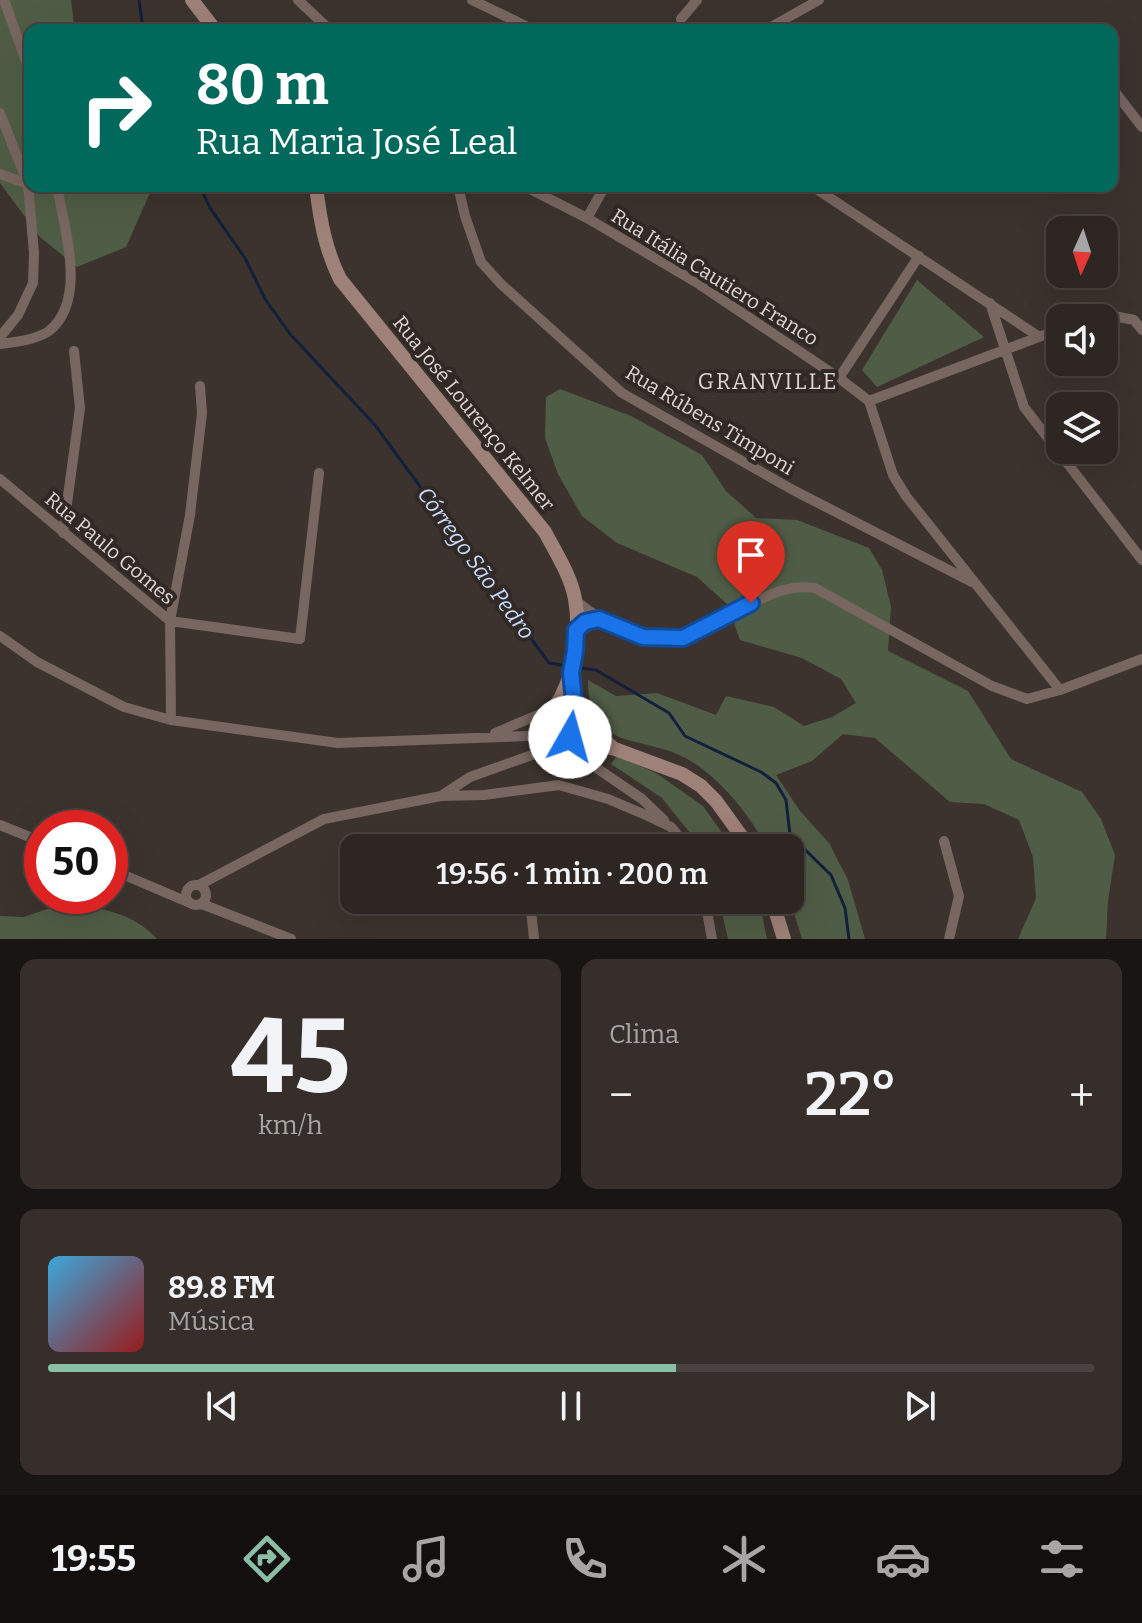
<!DOCTYPE html>
<html lang="pt">
<meta charset="utf-8">
<style>
body{margin:0;font-family:Bitter,serif;background:#352e2a;color:#f1f3f6;height:100vh;display:flex;flex-direction:column;font-size:30px;white-space:nowrap}
*{box-sizing:border-box;margin:0}
p{font-size:26px;color:#a7a5a5}
.icon{flex:none;width:44px;height:44px;fill:none;stroke:currentColor;stroke-width:2;stroke-linecap:round;stroke-linejoin:round}
.map{position:relative;height:939px;overflow:hidden}
.panel{display:flex;flex-direction:column;gap:20px;padding:20px;background:#191513;flex:1}
.panel>*{flex:none}
.banner{position:absolute;left:24px;top:24px;width:1094px;height:168px;border-radius:16px;box-shadow:0 8px 32px #0002,0 0 0 2px #484340;background:#00695c;color:#fff;overflow:hidden}
.needle{width:52px;rotate:183deg}
.buttons{position:absolute;left:1046px;top:216px;display:grid;gap:16px}
.buttons a{display:grid;place-items:center;width:72px;height:72px;border-radius:16px;background:#2d2622;box-shadow:0 8px 32px #0002,0 0 0 2px #484340;font-size:40px}
.speed{position:absolute;left:24px;top:810px;display:flex;gap:16px;font-size:40px;font-weight:700;text-align:center}
.speed>*{display:grid;place-content:center;width:104px;height:104px;border-radius:50%;background:#2d2622;box-shadow:0 8px 32px #0002,0 0 0 2px #484340;line-height:1}
.speed .limit{border:12px solid #d22;background:#fff;color:#111}
.pin{position:absolute;display:grid;place-items:center;width:68px;height:68px;color:#fff;margin:-82px -34px;border-radius:50% 50% 50% 0;rotate:-45deg;box-shadow:0 0 8px #0007}
.pin .icon{rotate:45deg}
.me{position:absolute;width:88px;margin:-44px;rotate:7deg;stroke-linejoin:round;filter:drop-shadow(0 0 6px #0008)}
.turn{display:flex;align-items:center;gap:28px;height:168px;padding:0 40px;font-size:36px}
.turn .icon{width:104px;height:104px;stroke-width:2.5}
.turn b{display:block;font-size:56px;line-height:68px}
.big{font-size:60px;font-weight:600;line-height:1.1}
.panel .tile{flex:1;display:flex;flex-direction:column;justify-content:center;gap:12px;min-width:0;padding:0 28px;border-radius:16px;background:#352e2a}
.panel .dial{align-items:center;gap:0}
.dial b{font-size:104px;line-height:1}
.song{display:flex;align-items:center;gap:24px}
.cover{width:96px;height:96px;border-radius:12px;background:linear-gradient(135deg,hsl(200 70% 55%),hsl(0 70% 35%))}
.played{height:8px;border-radius:4px;background:linear-gradient(90deg,#8abfa5 60%,#484340 60%)}
.keys{display:flex;justify-content:space-around;direction:ltr}
.heat{display:flex;justify-content:space-between;align-items:center;font-size:44px;direction:ltr}
.panel .tiles{flex:1;display:grid;gap:20px;grid-template-columns:1fr 1fr}
.tile:last-child{grid-column:span 2}
.trip{position:absolute;left:340px;top:834px;width:464px;height:80px;border-radius:16px;background:#2d2622;box-shadow:0 8px 32px #0002,0 0 0 2px #484340;font-weight:600;line-height:80px;text-align:center}
.menu{display:flex;height:128px;justify-content:space-around;align-items:center;background:#120f0e;color:#a7a5a5}
.menu .icon{width:56px;height:56px}
.menu .selected{color:#8abfa5}
.menu b{font-size:36px;color:#f1f3f6}
.map>svg:first-child{display:block}
.green{fill:#505d46}
.lines{fill:none;stroke-linecap:round;stroke-linejoin:round}
.stream{stroke:#12203c;stroke-width:3}
.street{stroke:#786660;stroke-width:10}
.secondary{stroke:#9e8178;stroke-width:14}
.route-casing{stroke:#114b97;stroke-width:20}
.route{stroke:#1a73e8;stroke-width:14}
.labels{text-anchor:middle;dominant-baseline:central;stroke-width:8;stroke-linejoin:round;paint-order:stroke}
.street-label{font-size:20px;fill:#ddd8d5;stroke:#312925}
.neighbourhood-label{font-size:22px;letter-spacing:2px;fill:#ddd8d5;stroke:#312925}
.water-label{font-size:22px;font-style:italic;fill:#c8dbfd;stroke:#312925}
</style>
<div class="map">
<svg width="1142" height="939" viewBox="0 0 1142 939">
<rect width="100%" height="100%" fill="#3c332e"/>
<path class="green" d="M0,0H71L74,24L78,30H30V186H153L126,247L77,267L40,237L0,183Z
M917,280L984,337L877,387L862,370Z
M560,389L631,416L702,455L726,491L756,518L797,520L869,548L882,570L891,607L888,651L968,691L1011,759L1082,792L1101,819L1115,855L1108,901L1106,939H1018L1036,898L1033,857L1019,820L984,804L950,802L875,738L843,734L812,761L776,775L800,811L829,843L848,880L865,939H802L790,900V848H767C750,815 721,779 689,760C643,733 588,754 588,680L616,696L657,693L716,715L726,696L774,707L804,726L832,717L856,703L841,679L802,658L740,640L727,604L697,577L617,543L582,516L558,474L545,438L546,397Z
M617,756L656,773L703,806L733,848H702L662,798L611,764Z
M719,900H759L767,939H728Z
M65,903C100,908 133,912 157,939H0V916L24,917Z"/>
<g class="lines">
<path class="stream" d="M139,0L142,22L147,30
M200,186L210,208L245,258L265,299L290,334L375,425L549,663L568,666
M575,667L596,670L669,713L685,736L761,772L776,783L786,800L790,835L831,875L845,908L849,939"/>
<path class="street" d="M4,0L30,72
M298,0L330,30
M472,0L534,30
M681,19L697,0
M771,27L819,0
M1112,88L1142,127
M0,113L28,184L34,253L33,283L18,315L0,337
M0,174L28,184
M458,186L465,216L481,262L501,284L622,393L793,490L972,582
M524,186L587,218L699,284L839,378L869,401L893,475L906,496L1060,690
M812,186L1038,336
M587,218L605,186
M990,303L1024,407L1142,560
M1092,318L1104,314L1134,320L1142,330
M0,344C15,342 36,340 49,331C88,300 64,228 57,186
M839,378L919,256
M869,401L1060,329
M0,479L170,621L300,639L319,473
M63,533L80,408L74,351
M576,601C603,623 647,649 684,637C707,630 729,614 751,604C773,592 790,585 815,588L992,686L1027,699L1060,690L1142,659
M0,636L37,662L124,707L171,720L338,743L554,735
M171,720L170,621L190,515L202,413L200,386
M495,733L552,709
M565,738L569,748L579,756L642,799L664,820
M444,794L470,777L546,750L559,737
M0,825L42,842
M944,841L959,896L949,939
M110,869L190,903
M186 895a10 10 0 1 1 20 0a10 10 0 1 1-20 0Z
M199,885L324,819L441,796L484,795L559,785L608,799L648,816L671,827L688,848
M530,900L534,939
M705,900L712,939
M202,904L291,939"/>
<path class="secondary" d="M192,0L215,30
M316,186C320,219 325,249 340,279L545,532C556,553 571,576 575,599C581,632 574,679 555,707
M547 721a17 17 0 1 1 34 0a17 17 0 1 1-34 0Z
M581,718L611,746
M570,737L615,749L682,774L701,786L716,801L750,848
M772,900L784,939"/>
</g>
<g class="lines">
<defs>
<path id="route" d="M570,737L581,724L575,709L571,673L575,651L576,630L585,622L599,619L643,637L683,638L751,603"/>
</defs>
<use href="#route" class="route-casing"/>
<use href="#route" class="route"/>
</g>
<g class="labels">
<g class="street-label">
<text transform="translate(715 277) rotate(32)">Rua Itália Cautiero Franco</text>
<text transform="translate(474 413) rotate(51)">Rua José Lourenço Kelmer</text>
<text transform="translate(710 420) rotate(31)">Rua Rúbens Timponi</text>
<text transform="translate(110 548) rotate(40)">Rua Paulo Gomes</text>
</g>
<g class="neighbourhood-label">
<text x="768" y="381">GRANVILLE</text>
</g>
<g class="water-label">
<text transform="translate(476 563) rotate(54)">Córrego São Pedro</text>
</g>
</g>
</svg>
<div class="buttons">
<a><svg class="needle" viewBox="-14 -14 28 28"><path d="M0-13l5 13h-10z" fill="#e53935"/><path d="M0 13l5-13h-10z" fill="#a7a5a5"/></svg></a>
<a><svg class="icon" aria-label="sound" viewBox="0 0 24 24"><path d="M4 9h4l5-4v14l-5-4H4zM17 9q2 3 0 6"/></svg></a>
<a><svg class="icon" aria-label="layers" viewBox="0 0 24 24"><path d="M12 4l9 5-9 5-9-5zM3 14l9 5 9-5"/></svg></a>
</div>
<div class="speed"><div class="limit">50</div></div>
<div class="pin" style="left:751px;top:603px;background:#d93025"><svg class="icon" aria-label="arrive" viewBox="0 0 24 24"><path d="M6 21V4h12l-3 4 3 4H6"/></svg></div>
<svg class="me" style="left:570px;top:737px" viewBox="-20 -20 40 40"><circle r="19" fill="#fff"/><path d="M0-13L10 11 0 6-10 11z" fill="#1a73e8"/></svg>
<div class="trip">19:56 · 1 min · 200 m</div>
<div class="banner">
<div class="turn"><svg class="icon" aria-label="right" viewBox="0 0 24 24"><path d="M7 20v-9h11M14 6l5 5-5 5"/></svg><div><b>80 m</b>Rua Maria José Leal</div></div>
</div>
</div>
<section class="panel">
<div class="tiles">
<div class="tile dial"><b>45</b><p>km/h</p></div>
<div class="tile"><p>Clima</p>
<div class="heat"><a>−</a><b class="big">22°</b><a>+</a></div>
</div>
<div class="tile">
<div class="song"><i class="cover"></i><div><b>89.8 FM</b><p>Música</p></div></div>
<div class="played"></div>
<div class="keys"><svg class="icon" aria-label="previous" viewBox="0 0 24 24"><path d="M18 5L8 12l10 7zM5 5v14"/></svg><svg class="icon" aria-label="pause" viewBox="0 0 24 24"><path d="M8 5v14M16 5v14"/></svg><svg class="icon" aria-label="next" viewBox="0 0 24 24"><path d="M6 5l10 7-10 7zM19 5v14"/></svg></div>
</div>
</div>
</section>
<nav class="menu">
<b>19:55</b>
<svg class="icon selected" aria-label="directions" viewBox="0 0 24 24"><path d="M12 3l9 9-9 9-9-9zM9 14v-3h6M13 9l2 2-2 2"/></svg>
<svg class="icon" aria-label="music" viewBox="0 0 24 24"><path d="M9 18V5l10-2v13"/><circle cx="6" cy="18" r="3"/><circle cx="16" cy="16" r="3"/></svg>
<svg class="icon" aria-label="phone" viewBox="0 0 24 24"><path d="M5 4h4l2 5-3 2q2 4 5 5l2-3 5 2v4C11 20 4 13 5 4z"/></svg>
<svg class="icon" aria-label="climate" viewBox="0 0 24 24"><path d="M12 3v18M4 7l16 10M4 17L20 7"/></svg>
<svg class="icon" aria-label="car" viewBox="0 0 24 24"><path d="M5 17H2v-5l4-1 3-4h7l3 4 3 1v5h-3M9 17h6M6 11h13"/><circle cx="7" cy="17" r="2"/><circle cx="17" cy="17" r="2"/></svg>
<svg class="icon" aria-label="filters" viewBox="0 0 24 24"><path d="M4 7h16M4 17h16"/><circle cx="9" cy="7" r="2"/><circle cx="15" cy="17" r="2"/></svg>
</nav>
